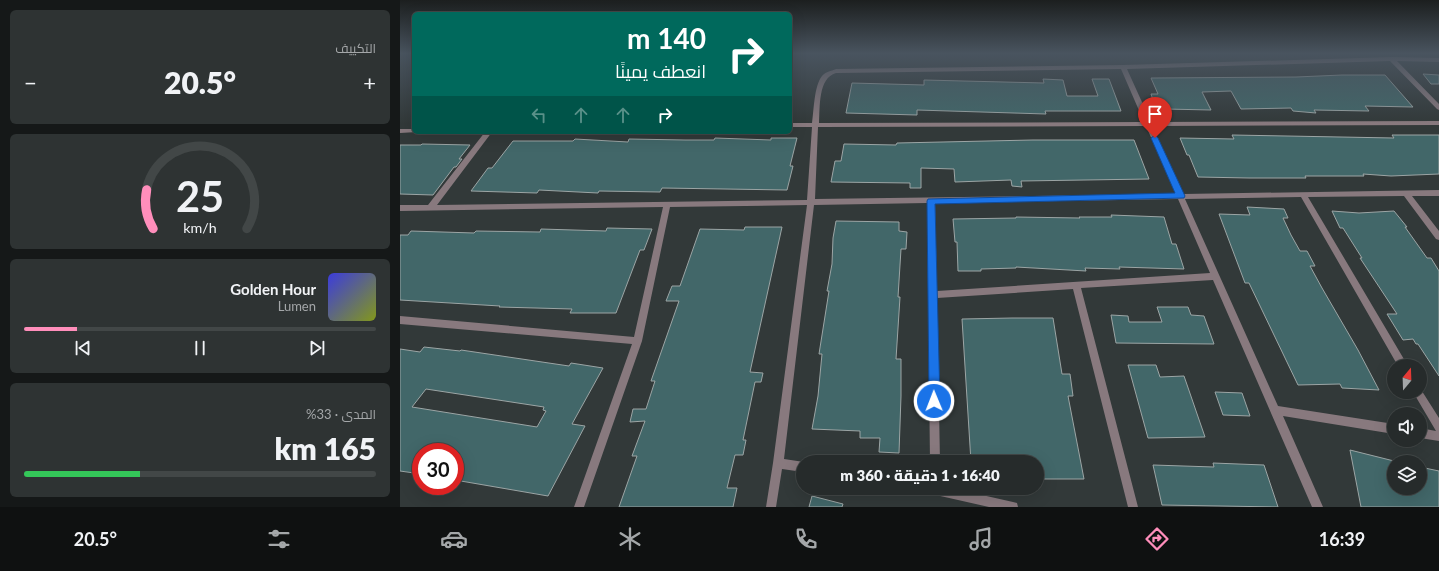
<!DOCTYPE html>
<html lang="ar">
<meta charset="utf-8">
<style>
body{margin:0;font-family:Lato,Cairo,sans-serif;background:#2e3333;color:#f1f3f6;direction:rtl;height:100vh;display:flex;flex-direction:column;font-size:15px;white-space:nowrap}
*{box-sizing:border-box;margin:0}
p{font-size:13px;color:#a4a7a9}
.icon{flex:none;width:22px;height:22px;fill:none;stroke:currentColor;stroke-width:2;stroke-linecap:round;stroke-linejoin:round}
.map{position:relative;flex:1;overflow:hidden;direction:ltr}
.side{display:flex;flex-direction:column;gap:10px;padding:10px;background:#151818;width:400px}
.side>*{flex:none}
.banner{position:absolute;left:12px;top:12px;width:380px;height:122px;border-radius:6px;box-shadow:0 4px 16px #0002,0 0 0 1px #424747;direction:rtl;background:#00695c;color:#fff;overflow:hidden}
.needle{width:26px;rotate:19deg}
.fabs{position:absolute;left:987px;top:359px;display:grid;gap:8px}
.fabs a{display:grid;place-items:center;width:40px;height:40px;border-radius:50%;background:#262b2b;box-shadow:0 4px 16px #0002,0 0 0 1px #424747;font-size:20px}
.speed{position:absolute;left:12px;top:443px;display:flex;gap:8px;font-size:20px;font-weight:700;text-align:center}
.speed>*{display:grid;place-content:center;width:52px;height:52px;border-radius:50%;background:#262b2b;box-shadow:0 4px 16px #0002,0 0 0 1px #424747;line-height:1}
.speed .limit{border:6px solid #d22;background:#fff;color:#111}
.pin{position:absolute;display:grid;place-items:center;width:34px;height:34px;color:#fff;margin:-41px -17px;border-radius:50% 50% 50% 0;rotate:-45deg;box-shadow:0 0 4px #0007}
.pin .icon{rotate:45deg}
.me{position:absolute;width:44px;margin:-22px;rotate:359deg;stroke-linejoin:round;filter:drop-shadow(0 0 3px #0008)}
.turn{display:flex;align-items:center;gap:14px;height:84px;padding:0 20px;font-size:18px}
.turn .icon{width:52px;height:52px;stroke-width:2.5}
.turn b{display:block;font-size:28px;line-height:34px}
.lanes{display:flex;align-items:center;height:38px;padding:0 20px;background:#0003;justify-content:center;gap:20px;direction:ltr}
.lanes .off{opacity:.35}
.big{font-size:30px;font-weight:800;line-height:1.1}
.side .tile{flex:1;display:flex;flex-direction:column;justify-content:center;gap:6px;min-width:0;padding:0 14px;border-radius:6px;background:#2e3333}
.side .dial{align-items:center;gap:0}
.dial svg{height:104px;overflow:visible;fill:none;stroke:#424747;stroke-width:7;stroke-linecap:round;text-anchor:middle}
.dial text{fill:#f1f3f6;stroke:none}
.song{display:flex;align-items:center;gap:12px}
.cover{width:48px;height:48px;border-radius:6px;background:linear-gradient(135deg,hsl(240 70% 55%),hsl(70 70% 35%))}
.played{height:4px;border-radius:2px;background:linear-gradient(90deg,#ff8ebb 15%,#424747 15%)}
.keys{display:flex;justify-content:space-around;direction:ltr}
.heat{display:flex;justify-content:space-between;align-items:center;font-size:22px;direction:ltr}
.charge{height:6px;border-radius:3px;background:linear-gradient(90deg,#34c759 33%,#424747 0)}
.trip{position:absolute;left:396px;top:455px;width:248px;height:40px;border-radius:20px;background:#262b2b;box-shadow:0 4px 16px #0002,0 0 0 1px #424747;font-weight:800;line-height:40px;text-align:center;direction:rtl}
.dock{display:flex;height:64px;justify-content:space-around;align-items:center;background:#0f1111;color:#a4a7a9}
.dock .icon{width:28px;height:28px}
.dock .selected{color:#ff8ebb}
.dock b{font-size:18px;color:#f1f3f6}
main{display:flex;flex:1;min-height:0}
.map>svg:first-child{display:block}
.building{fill:#426769;stroke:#9ca5a5;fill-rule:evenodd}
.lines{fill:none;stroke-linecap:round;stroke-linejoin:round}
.minor{fill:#88797e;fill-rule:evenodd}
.route{fill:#1a73e8;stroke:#114b97}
</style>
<main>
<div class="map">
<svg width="1039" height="507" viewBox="0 0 1039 507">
<rect width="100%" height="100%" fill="#323939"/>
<path class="building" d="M1023,74L1039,75V84H1031Z
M942,75H985L1013,107L965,106L969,111L914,110L916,113L893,111L891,108L841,109L831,91L802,92L811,110L765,109L763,103H754L751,94H758L751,78L896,77Z
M643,79L663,80L667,96H698L692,79H709L721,111H645L646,114L517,110V115L446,113L452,83L524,85V80L644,83Z
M832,135L994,138L992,135H1039V174L991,176L963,174L964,176H905L906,178H849L798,177L789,155H787L780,138L834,139Z
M315,138L371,140V138H397L390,166H393L387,190L262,188L260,192L199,191L198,193L139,190L137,193L71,191L88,168H92L113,141H173L175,139L228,142L229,139L285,140H314Z
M633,140H734L749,179L621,181L622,187L612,186L611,180L555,182L554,169L521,168V188H510V183L431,182L435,161H441L444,144L496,145L497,143Z
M22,144L70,145L59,159H62L56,167H54L33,195L0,194V145H21Z
M847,207L884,209L888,218H883L891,235L900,251H907L915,266H910L922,288L958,350L979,390L942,388L940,384L898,385L849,283H845L819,214L850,215Z
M932,211L959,213L994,211L1007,227H1005L1027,258H1031L1039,271V376L1018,344H1016L1013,339L1003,340L987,314H997L960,258H962L943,228H940Z
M711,215L764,217L772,244H776L784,269L719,267L720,269L685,268L686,271L616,267V268L581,269V271H558L557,242H555L553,219L616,218V217L680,218L679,217H712Z
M436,221L499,222V231L507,232L506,249H501L498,297H500L496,359H501V396L499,453L479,452L480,438H460V431L412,429L418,396L422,354H419L429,291H427L432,264L433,238Z
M345,227H382L350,372L363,373L361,382H355L343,440H346L343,455H335L327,488H337L333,507H219L237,456H232L245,421L230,422L233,409H246L255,381H251L279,301H266L272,286H280L300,229L344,230Z
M207,228L252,229L244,250H240L216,313H170L172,309L99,307L100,306L0,300V235H8L11,231L74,233L76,231L140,232L141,229L206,231Z
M757,307H788L791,315L804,316L814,344L716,343L711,315L728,316L729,322H762Z
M612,318H653L662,374H670L673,396H668L684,479H637V462H571L562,319Z
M24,347L60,351L61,350L169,366L171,363L203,368L172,424L185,426L148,496L55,480V452H21V474L0,471V349L20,352ZM26,389L144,407L143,410L146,411L137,427L12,407Z
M728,365H756L760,377L784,376L805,437L748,438Z
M815,392L842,393L850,416L823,415Z
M950,450L994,461V488H1020V467L1039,471V507H961Z
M813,463L864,465L878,507L762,505L753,465L814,467Z
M412,496L443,504L442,507H409Z"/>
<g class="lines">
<path class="minor" d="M992,57L1039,58V62L997,61L1039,104V110L1037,109L990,61L727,69L751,122L1039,121V125L752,126L783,194L1039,190V196H1012L1039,231V240L1036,239L1004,196L908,197L1008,366H998L901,197L785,199L878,406L994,424V434L883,416L923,507H912L813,280L681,288L738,507H728L673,289L537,298L540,462H530L527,203L414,205L384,459L404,462L403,472L382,469L376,507H366L373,463L407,205L270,207L242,341L184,507H174L232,344L0,324V316L234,337L263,207L0,211V205H28L85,132H92L37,205L407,200L412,127H390V123H412C414,110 414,86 422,76C425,72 431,71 436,69L723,65ZM721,69L744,122L419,123C420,107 418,78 436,73ZM746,126L776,194L415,199L418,127ZM778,199L810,273L537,291L535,203Z
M0,129H14V132H17L0,133Z
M1020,388L1039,418V441L1020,438V428L1036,431L1013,392H1020Z
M522,488H551L613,502L617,503L618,507H589L527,493L523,492Z"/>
</g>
<linearGradient id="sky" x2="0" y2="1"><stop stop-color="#1c1f1f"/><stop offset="0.43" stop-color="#49545f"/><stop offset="1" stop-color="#49545f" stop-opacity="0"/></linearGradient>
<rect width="1039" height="124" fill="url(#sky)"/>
<path class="route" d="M755,135L758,138L785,196L784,198L535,204L540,401L538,405L534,406L530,405L529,401L527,201L528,199L775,193L751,138Z"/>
</svg>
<div class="fabs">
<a><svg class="needle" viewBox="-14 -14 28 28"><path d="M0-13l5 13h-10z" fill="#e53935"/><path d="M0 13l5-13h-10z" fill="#a4a7a9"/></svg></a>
<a><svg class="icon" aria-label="sound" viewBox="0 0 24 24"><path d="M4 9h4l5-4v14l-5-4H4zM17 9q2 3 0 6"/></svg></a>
<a><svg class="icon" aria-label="layers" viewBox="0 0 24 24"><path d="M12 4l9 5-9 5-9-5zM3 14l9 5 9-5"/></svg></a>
</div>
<div class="speed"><div class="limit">30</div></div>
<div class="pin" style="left:755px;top:138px;background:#d93025"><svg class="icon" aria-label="arrive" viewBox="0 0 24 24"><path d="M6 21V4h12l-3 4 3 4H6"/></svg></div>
<svg class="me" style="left:534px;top:401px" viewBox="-20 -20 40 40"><circle r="17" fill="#1a73e8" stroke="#fff" stroke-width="3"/><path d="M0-11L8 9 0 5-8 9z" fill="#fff"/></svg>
<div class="trip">16:40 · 1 دقيقة · 360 m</div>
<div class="banner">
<div class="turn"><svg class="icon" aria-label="right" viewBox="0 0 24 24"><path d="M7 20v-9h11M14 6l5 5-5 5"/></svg><div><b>140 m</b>انعطف يمينًا</div></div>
<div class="lanes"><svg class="icon off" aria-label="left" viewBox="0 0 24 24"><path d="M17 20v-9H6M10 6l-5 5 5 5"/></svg><svg class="icon off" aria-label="ahead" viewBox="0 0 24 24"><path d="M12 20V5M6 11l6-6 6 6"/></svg><svg class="icon off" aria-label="ahead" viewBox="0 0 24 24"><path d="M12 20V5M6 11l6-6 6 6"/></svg><svg class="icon" aria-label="right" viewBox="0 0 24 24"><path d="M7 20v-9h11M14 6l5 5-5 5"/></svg></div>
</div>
</div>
<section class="side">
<div class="tile"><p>التكييف</p>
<div class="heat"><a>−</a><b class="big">20.5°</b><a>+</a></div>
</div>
<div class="tile dial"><svg viewBox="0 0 100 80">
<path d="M14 69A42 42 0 1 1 86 69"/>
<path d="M14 69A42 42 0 0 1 9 39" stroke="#ff8ebb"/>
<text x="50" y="56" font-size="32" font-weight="700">25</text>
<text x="50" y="72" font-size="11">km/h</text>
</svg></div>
<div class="tile">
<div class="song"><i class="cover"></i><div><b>Golden Hour</b><p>Lumen</p></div></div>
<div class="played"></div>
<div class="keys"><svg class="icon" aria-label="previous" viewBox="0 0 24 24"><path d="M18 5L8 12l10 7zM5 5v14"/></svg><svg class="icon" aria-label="pause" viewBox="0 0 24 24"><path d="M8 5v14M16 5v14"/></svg><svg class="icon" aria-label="next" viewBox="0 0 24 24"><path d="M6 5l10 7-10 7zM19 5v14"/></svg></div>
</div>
<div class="tile"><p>المدى · 33%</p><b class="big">165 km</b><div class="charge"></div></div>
</section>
</main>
<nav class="dock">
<b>16:39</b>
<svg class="icon selected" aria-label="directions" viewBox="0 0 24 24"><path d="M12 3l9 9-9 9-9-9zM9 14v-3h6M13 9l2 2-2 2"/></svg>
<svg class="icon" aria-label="music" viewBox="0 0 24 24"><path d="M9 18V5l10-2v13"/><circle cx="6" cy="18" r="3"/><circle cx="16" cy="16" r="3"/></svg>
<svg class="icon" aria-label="phone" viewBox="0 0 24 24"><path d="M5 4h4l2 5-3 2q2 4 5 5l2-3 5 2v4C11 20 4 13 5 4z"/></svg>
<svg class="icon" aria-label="climate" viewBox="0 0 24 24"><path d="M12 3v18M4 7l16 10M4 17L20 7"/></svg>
<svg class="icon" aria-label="car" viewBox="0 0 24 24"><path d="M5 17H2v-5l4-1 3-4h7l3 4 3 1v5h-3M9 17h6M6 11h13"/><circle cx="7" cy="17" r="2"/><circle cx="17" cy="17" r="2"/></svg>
<svg class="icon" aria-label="filters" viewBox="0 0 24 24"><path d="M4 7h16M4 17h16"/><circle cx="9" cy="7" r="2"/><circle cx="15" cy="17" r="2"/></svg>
<b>20.5°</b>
</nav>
